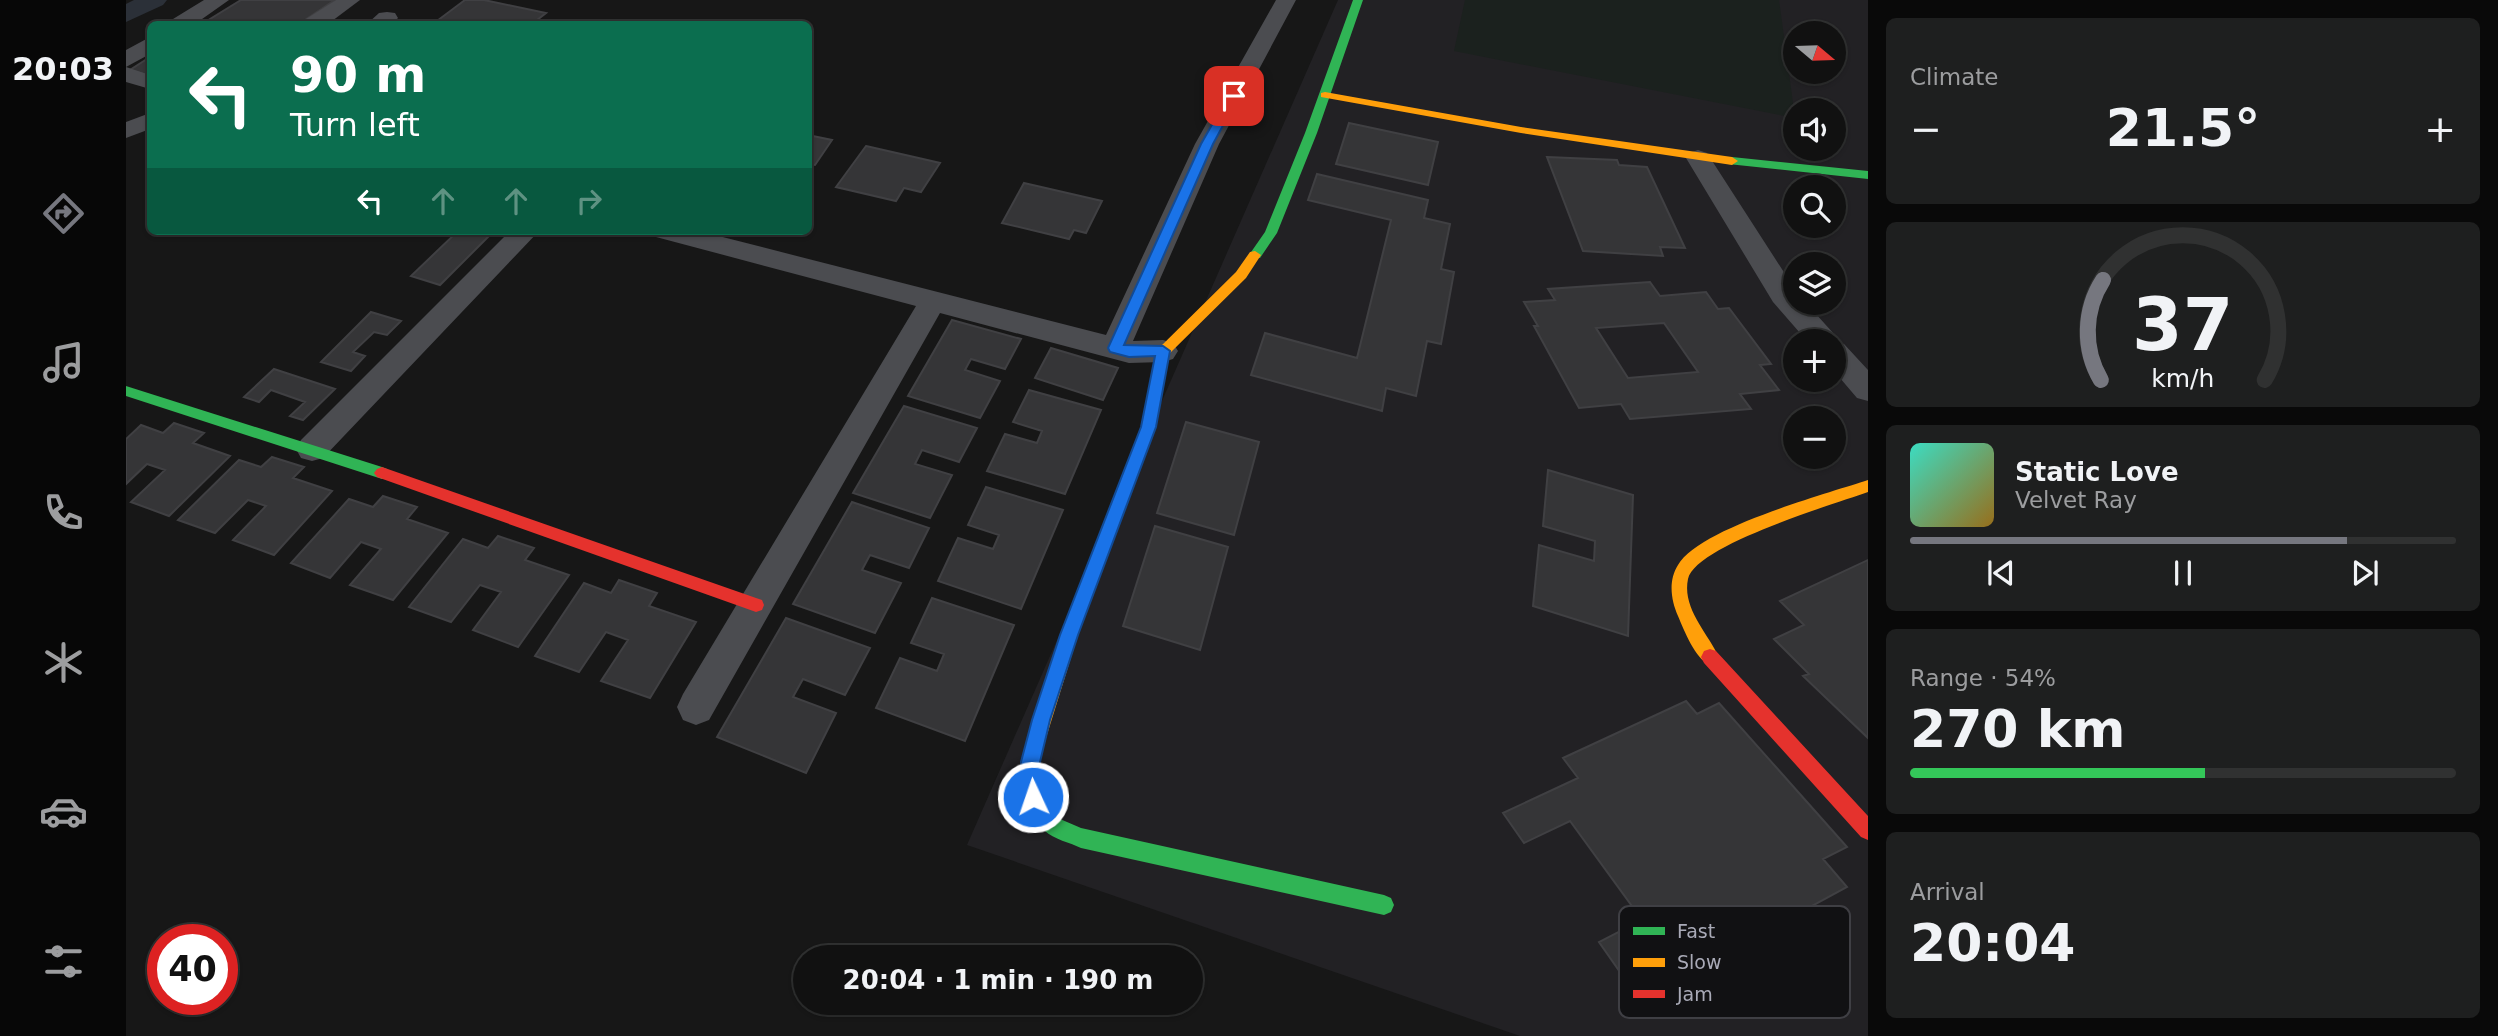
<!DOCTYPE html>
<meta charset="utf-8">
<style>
body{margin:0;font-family:"DejaVu Sans",sans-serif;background:#1e1f1f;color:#f1f3f6;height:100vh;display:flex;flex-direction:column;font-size:26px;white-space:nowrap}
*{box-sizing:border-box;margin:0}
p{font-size:23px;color:#9c9d9f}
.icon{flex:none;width:38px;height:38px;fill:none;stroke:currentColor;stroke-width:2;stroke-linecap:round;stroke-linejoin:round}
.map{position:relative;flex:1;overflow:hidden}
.details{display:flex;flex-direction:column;gap:18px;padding:18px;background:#090909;width:630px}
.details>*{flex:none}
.top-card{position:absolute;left:21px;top:21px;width:665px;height:214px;border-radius:10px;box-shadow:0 2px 5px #0004,0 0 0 2px #303131;background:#0b6e4f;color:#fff;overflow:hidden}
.needle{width:46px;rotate:109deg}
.tools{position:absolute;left:1657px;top:21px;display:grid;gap:14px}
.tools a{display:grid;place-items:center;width:63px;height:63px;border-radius:50%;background:#111;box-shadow:0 2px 5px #0004,0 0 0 2px #303131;font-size:35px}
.speed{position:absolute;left:21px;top:924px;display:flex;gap:14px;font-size:35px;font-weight:700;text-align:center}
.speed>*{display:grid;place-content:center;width:91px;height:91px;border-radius:50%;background:#111;box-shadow:0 2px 5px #0004,0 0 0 2px #303131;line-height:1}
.speed .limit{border:10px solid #d22;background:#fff;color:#111}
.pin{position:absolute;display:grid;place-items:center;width:60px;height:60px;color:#fff;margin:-30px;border-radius:14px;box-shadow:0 4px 10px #0006}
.me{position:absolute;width:77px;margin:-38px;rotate:357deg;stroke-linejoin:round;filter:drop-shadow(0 0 5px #0008)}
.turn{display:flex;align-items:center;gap:24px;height:147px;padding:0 28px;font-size:32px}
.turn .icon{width:91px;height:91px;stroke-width:2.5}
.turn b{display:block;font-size:49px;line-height:60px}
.lanes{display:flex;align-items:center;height:66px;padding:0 28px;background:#0003;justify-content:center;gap:35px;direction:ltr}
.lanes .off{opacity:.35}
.big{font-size:52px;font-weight:800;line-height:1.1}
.details .card{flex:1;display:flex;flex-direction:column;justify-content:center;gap:10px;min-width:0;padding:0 24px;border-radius:10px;background:#1e1f1f}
.details .dial{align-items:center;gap:0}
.dial svg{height:182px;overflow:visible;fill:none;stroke:#303131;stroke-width:7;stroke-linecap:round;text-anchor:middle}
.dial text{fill:#f1f3f6;stroke:none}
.song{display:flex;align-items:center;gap:21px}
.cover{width:84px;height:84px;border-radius:10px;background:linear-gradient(135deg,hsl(170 70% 55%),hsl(40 70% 35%))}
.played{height:7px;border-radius:4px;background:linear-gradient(90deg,#76777f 80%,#303131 80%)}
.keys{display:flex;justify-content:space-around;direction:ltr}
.heat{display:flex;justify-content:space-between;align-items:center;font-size:38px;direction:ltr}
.charge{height:10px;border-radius:5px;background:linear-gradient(90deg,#34c759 54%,#303131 0)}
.trip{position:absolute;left:667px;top:945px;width:410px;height:70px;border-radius:35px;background:#111;box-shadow:0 2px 5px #0004,0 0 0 2px #303131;font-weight:800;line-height:70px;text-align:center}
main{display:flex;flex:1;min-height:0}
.tabs{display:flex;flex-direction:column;width:126px;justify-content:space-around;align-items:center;background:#070707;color:#9c9d9f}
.tabs .icon{width:49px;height:49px}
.tabs .current{color:#76777f}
.tabs b{font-size:32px;color:#f1f3f6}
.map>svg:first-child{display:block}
.built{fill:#222124;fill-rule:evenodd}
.green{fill:#1b211e}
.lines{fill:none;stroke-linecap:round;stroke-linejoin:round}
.canal{fill:#2b3038;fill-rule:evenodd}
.building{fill:#353537;stroke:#404043;stroke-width:2;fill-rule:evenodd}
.street{fill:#4b4c50;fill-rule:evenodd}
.fast{fill:#30b455;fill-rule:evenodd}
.slow{fill:#ff9f0a;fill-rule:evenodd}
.jam{fill:#e5322d;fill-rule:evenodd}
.route{fill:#1a73e8;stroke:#114b97;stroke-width:2}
.key{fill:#111113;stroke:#3f3f44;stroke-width:2}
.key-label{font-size:19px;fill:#a9aab7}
</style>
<main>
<nav class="tabs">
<b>20:03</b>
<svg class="icon current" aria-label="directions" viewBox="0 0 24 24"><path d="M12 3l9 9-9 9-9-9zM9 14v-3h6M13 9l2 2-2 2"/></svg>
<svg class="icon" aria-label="music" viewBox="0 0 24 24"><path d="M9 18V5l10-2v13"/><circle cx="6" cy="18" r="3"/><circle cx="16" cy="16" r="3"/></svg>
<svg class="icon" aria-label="phone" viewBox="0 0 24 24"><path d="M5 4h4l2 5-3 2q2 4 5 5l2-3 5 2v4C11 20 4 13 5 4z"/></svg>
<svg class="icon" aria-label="climate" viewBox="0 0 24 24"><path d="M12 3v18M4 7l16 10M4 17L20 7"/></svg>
<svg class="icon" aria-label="car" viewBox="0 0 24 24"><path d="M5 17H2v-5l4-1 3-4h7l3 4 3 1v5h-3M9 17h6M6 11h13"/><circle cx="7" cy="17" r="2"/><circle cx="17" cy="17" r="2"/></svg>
<svg class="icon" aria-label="filters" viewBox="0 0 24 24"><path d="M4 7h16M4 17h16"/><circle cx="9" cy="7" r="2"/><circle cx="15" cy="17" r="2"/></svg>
</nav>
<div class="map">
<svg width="1742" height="1036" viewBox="0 0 1742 1036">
<rect width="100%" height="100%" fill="#171717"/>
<path class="built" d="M1212,0H1742V1036H1394L841,845ZM1670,33H1708V72H1670ZM1670,110H1708V149H1670ZM1670,187H1708V226H1670ZM1670,264H1708V303H1670ZM1670,341H1708V380H1670ZM1670,418H1708V457H1670Z"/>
<path class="green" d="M1339,0H1653L1669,118L1328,51Z"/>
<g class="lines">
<path class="canal" d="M8,0H41L37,5L0,22V4Z"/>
</g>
<path class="building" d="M115,0H209L173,24H76Z
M339,0H358L420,13L406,24H307Z
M24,57V76L4,70Z
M1223,123L1312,142L1302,185L1210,164Z
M682,135L706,140L689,165L682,164Z
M740,146L797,159L814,163L795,192L778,188L770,201L710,187Z
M1421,157L1491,160L1493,165L1521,167L1559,248L1534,247L1537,256L1457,251Z
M1191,174L1302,200L1298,218L1324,224L1315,269L1328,272L1315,344L1301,341L1290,396L1260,388L1256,411L1125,375L1139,333L1231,358L1265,220L1182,200Z
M898,183L976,201L960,233L948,230L943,239L876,223Z
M332,231H368L314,285L285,276Z
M1524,282L1534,296L1580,292L1592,309L1603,308L1645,364L1634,365L1653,390L1614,394L1625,409L1504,419L1495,404L1453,408L1408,326H1412L1398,302L1429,300L1422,289ZM1538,323L1572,372L1502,378L1470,328Z
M245,312L275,321L261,335L248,332L227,352L239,356L225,371L195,362Z
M826,320L895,339L879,369L845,359L839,370L874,381L854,418L782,396Z
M925,348L992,368L977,400L909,378Z
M148,369L209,389L177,420L164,416L179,402L145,390L133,402L118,397Z
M903,390L975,410L939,494L861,471L879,434L911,443L916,431L887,422Z
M778,406L851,428L833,462L796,450L789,464L826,475L804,518L727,493Z
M1060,422L1133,442L1108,535L1031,513Z
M48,423L78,433L67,443L104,456L43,516L5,502L39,470L21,464L0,484V439L15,425L37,433Z
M146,457L178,467L167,478L206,491L148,555L107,540L140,506L122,500L89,533L52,520L113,460L135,467Z
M1422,470L1507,495L1502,636L1407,606L1413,545L1468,561L1469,541L1417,526Z
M860,487L937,510L895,609L812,581L832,538L867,549L873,535L842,525Z
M257,496L291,507L281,519L322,533L267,600L224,585L255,549L235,542L204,578L165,563L223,499L247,507Z
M726,502L803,528L783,568L744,555L736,570L775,583L749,633L667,604Z
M1029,526L1102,547L1074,650L997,626Z
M372,536L408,548L399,560L443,575L392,647L347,630L375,592L354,585L325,622L283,607L337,539L362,548Z
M1742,560V738L1677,676L1683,674L1648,639L1678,625L1654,601Z
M493,580L531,593L523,606L570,622L524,698L475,681L502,640L480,632L453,672L409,656L458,583L485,593Z
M806,598L888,625L839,741L750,708L774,658L811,671L818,654L785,643Z
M660,618L744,648L719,695L677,679L667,697L710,713L680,773L591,737Z
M1560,701L1571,714L1593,703L1721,847L1697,859L1721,887L1590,958L1572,934L1496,975L1473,942L1516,920L1444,821L1398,843L1377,813L1452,778L1437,758Z"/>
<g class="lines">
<path class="street" d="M78,0H103L69,24H45L47,19Z
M210,0H234L202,24H178L180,19Z
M1150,0H1170L1093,144L1007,341L1037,340L1047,343L1052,351L1047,359L1037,362L1003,363L814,313L583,720L570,725L557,720L551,707L557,694L790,306L530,237L526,231H573L980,335L1069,144Z
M261,12L269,13L272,18L266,24H241L253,13Z
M24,37V54L0,67V50Z
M0,67L24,75V89L0,82Z
M24,113V129L0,138V122Z
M1572,150L1581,153L1670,291V303H1680L1708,334L1712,342L1718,344L1742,370V401L1731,398L1708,371V341H1681L1647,302L1560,158L1563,153Z
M384,231H413L197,458L186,461L175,458L170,449L175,440Z"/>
<path class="fast" d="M1227,0H1237L1191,133L1151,233L1134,258H1124L1123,255L1139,232L1179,133Z
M1606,157L1742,171V179L1602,164V158Z
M0,386L256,467L261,469L264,473L261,477L256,479L0,396Z
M911,729L917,732L920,738L914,762L916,794L934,819L955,828L1258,895L1265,898L1268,905L1265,912L1258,915L955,848C945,843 927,839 919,831C893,805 890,765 905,732Z"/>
<path class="slow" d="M1199,92L1395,127L1606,157L1612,161L1606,165L1395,133L1195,97V93Z
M1129,251L1135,255L1120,278L1044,353L1029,427L952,635L920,738L917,744L911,747L905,744L902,738L934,635L1015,427L1030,351L1110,272L1124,252Z
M1742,480V492C1709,504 1569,545 1562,579C1556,608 1581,632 1593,657L1590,663L1584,665C1569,659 1558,630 1552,616C1545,600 1542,581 1552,565C1573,528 1700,494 1742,480Z"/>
<path class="jam" d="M256,467L630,598L636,600L638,605L636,610L630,612L251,477L248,473L251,469Z
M1584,649L1590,651L1742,816V840L1735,837L1578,663L1575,657L1578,651Z"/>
</g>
<path class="route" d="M1104,93L1113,96L1087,144L998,345L1037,346L1044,351L1030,427L952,635L924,720L914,762L916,797L913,804L907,806L900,804L895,762L906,720L934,635L1015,427L1029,356L1003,357L984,352L982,348L1075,144Z"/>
<rect x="1493" y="906" width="231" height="112" rx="10" class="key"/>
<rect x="1507" y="927" width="32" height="8" fill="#30b455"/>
<rect x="1507" y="958" width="32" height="9" fill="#ff9f0a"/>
<rect x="1507" y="990" width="32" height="8" fill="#e5322d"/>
<g class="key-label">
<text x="1551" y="938">Fast</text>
<text x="1551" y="969">Slow</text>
<text x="1551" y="1001">Jam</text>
</g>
</svg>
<div class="tools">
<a><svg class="needle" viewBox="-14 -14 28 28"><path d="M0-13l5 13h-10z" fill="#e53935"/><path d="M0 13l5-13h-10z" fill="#9c9d9f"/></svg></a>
<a><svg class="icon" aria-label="sound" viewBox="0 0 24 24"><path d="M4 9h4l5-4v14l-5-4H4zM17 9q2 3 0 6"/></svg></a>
<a><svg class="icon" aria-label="search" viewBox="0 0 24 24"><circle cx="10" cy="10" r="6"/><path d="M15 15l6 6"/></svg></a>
<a><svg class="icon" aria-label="layers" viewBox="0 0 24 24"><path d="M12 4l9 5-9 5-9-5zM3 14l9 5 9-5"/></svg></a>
<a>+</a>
<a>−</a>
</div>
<div class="speed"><div class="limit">40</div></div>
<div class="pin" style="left:1108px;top:96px;background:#d93025"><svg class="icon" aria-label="arrive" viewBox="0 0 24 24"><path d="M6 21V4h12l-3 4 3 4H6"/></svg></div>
<svg class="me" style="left:907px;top:797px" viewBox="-20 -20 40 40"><circle r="17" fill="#1a73e8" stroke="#fff" stroke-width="3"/><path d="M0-11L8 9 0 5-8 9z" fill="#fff"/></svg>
<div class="trip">20:04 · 1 min · 190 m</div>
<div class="top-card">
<div class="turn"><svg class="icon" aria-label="left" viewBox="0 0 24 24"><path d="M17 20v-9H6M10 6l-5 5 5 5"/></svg><div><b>90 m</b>Turn left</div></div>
<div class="lanes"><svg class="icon" aria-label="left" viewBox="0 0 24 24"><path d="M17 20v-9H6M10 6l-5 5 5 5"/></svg><svg class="icon off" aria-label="ahead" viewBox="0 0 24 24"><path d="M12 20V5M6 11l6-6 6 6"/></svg><svg class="icon off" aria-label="ahead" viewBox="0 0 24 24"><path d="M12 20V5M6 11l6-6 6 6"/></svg><svg class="icon off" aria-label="right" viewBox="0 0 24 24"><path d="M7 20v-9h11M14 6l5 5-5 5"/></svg></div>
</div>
</div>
<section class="details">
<div class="card"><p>Climate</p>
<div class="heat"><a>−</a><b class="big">21.5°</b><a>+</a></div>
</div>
<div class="card dial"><svg viewBox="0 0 100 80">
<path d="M14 69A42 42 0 1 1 86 69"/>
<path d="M14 69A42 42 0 0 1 15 25" stroke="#76777f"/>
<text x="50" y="56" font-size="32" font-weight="700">37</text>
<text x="50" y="72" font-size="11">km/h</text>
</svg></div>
<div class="card">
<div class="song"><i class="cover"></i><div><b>Static Love</b><p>Velvet Ray</p></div></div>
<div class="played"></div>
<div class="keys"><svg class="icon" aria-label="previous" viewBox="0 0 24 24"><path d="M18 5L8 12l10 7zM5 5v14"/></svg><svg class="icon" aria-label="pause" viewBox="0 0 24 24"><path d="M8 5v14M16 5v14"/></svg><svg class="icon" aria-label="next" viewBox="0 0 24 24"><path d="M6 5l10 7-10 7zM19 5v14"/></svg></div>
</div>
<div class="card"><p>Range · 54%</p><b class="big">270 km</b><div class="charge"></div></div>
<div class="card"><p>Arrival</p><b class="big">20:04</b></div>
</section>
</main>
